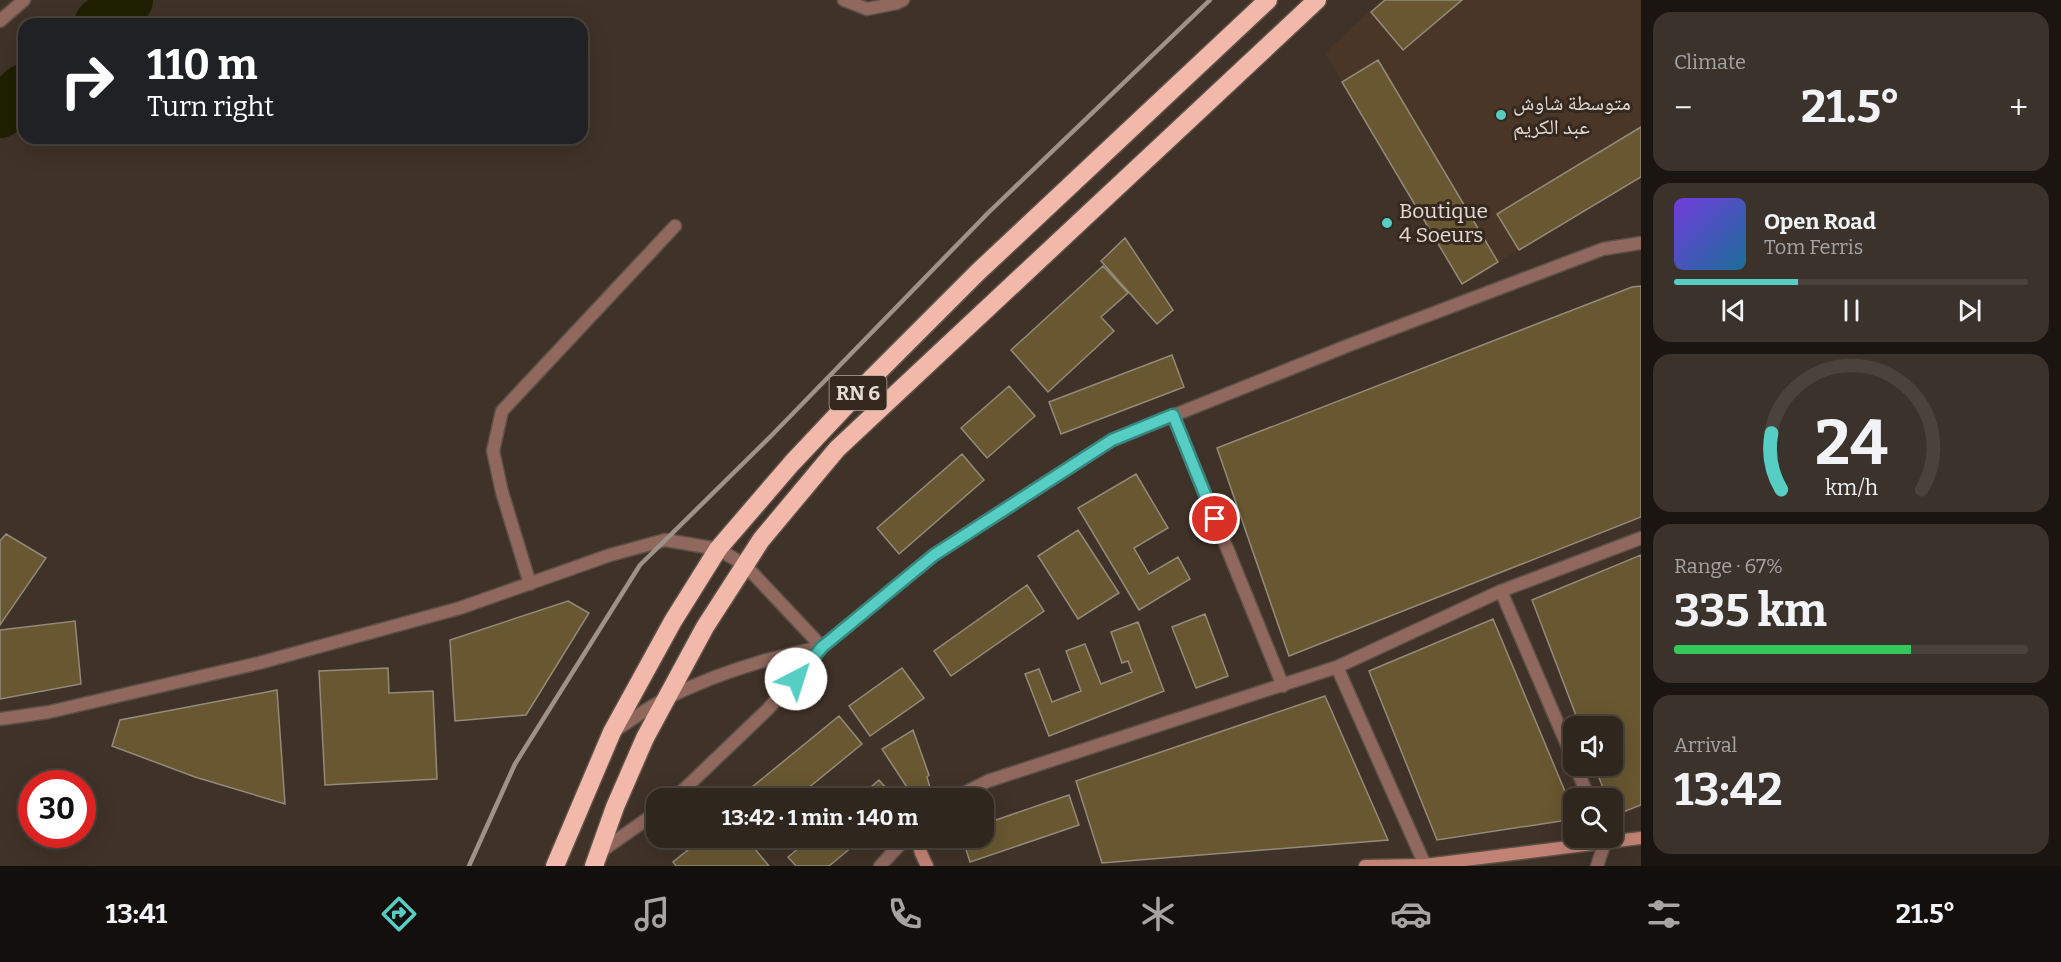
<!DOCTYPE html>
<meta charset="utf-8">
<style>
body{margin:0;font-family:Bitter,"Noto Naskh Arabic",serif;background:#3b322b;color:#f1f3f6;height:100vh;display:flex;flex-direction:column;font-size:22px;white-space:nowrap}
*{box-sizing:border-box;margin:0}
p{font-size:20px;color:#a7a5a4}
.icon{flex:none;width:33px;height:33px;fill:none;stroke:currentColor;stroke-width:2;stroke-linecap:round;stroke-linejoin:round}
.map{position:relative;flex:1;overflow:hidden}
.side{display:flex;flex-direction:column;gap:12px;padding:12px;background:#1a1510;width:420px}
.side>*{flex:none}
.banner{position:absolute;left:18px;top:18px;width:570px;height:126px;border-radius:18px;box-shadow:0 6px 24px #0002,0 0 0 2px #4a433c;background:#202124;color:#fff;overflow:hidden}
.controls{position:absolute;left:1563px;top:716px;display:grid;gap:12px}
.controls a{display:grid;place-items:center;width:60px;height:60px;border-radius:12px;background:#2f261e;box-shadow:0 6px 24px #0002,0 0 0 2px #4a433c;font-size:30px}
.speed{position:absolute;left:18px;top:770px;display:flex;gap:12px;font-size:30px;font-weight:700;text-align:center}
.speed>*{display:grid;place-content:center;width:78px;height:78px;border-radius:50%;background:#2f261e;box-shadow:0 6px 24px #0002,0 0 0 2px #4a433c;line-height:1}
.speed .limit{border:9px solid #d22;background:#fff;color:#111}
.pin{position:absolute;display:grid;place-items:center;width:51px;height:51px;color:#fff;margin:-26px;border:3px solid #fff;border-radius:50%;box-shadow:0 2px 6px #0007}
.me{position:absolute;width:66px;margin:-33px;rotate:40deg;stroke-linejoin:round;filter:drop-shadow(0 0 4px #0008)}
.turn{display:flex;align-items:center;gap:21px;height:126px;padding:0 30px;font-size:27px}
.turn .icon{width:78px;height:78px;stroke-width:2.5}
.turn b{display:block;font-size:42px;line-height:51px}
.big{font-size:45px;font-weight:700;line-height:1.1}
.side .widget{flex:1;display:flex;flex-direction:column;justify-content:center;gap:9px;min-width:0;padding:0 21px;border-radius:18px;background:#3b322b}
.side .dial{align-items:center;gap:0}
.dial svg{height:156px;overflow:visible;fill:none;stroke:#4a433c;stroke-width:7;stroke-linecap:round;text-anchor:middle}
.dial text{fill:#f1f3f6;stroke:none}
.song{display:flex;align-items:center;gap:18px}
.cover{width:72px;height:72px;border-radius:9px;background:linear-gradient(135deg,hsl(260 70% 55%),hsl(200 70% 35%))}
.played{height:6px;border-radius:3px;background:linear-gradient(90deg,#56cec3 35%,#4a433c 35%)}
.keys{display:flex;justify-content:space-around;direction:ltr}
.heat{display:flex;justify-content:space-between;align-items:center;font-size:33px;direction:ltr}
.charge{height:9px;border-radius:4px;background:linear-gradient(90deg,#34c759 67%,#4a433c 0)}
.trip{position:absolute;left:646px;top:788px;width:348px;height:60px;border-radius:18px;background:#2f261e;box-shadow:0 6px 24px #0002,0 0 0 2px #4a433c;font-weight:700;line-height:60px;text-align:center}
.menu{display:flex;height:96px;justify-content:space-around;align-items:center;background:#130f0c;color:#a7a5a4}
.menu .icon{width:42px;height:42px}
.menu .active{color:#56cec3}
.menu b{font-size:27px;color:#f1f3f6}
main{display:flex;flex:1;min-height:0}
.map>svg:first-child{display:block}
.built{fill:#493627}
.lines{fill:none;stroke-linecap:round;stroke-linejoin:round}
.river{stroke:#1f2002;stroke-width:52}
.building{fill:#685730;stroke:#938b7a;stroke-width:1.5}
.street-casing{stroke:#5d5047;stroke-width:15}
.secondary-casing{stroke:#5d5047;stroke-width:15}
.highway-casing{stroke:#5d5047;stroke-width:21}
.street{stroke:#90685e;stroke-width:12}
.secondary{stroke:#c28374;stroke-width:12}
.highway{stroke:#f2b8a9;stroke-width:18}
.rail{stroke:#9c928a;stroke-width:4.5}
.route-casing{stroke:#38867f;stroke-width:15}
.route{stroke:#56cec3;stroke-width:10}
.poi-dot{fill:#56cec3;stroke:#35281e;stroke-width:2}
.labels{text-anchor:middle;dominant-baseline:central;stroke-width:6;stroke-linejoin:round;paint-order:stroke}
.shield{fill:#35281e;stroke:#afa59d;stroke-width:1.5}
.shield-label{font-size:20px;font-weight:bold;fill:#e3dbd4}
.poi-label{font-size:21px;fill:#e3dbd4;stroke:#35281e;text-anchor:start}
</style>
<main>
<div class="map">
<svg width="1641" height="866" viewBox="0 0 1641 866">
<rect width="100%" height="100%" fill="#3f3228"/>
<path class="built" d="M1381,0H1641V177L1462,284L1325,53Z"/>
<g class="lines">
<path class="river" d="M100,24L127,0
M0,112L24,90"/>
</g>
<path class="building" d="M1385,0H1462L1403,50L1371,12Z
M1378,60L1498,262L1462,284L1342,82Z
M1641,127V177L1519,250L1497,214Z
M1125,238L1173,310L1157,324L1101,261Z
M1103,266L1128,293L1101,317L1114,331L1048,392L1011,350Z
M1641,286V517L1289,656L1217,448L1632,287Z
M1172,355L1184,387L1061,434L1049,402Z
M1009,386L1035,416L987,458L961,428Z
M962,454L984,480L899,554L877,528Z
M1136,474L1168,528L1134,548L1149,574L1178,557L1190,579L1139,610L1078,508Z
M1078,530L1119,593L1078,619L1038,556Z
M6,534L46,558L0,625V541Z
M1641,555V805L1613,816L1612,798H1607L1594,765H1612V726H1580L1532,600Z
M1027,585L1044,611L951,676L934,651Z
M568,601L589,613L526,715L455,721L450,640Z
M1205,614L1228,676L1196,688L1172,627Z
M1493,619L1574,813V819L1437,840L1369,671Z
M75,621L81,684L0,699V630Z
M1138,622L1164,691L1049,736L1025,674L1039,669L1052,702L1081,691L1066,651L1085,644L1101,684L1132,672L1128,661L1122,663L1111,632Z
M388,668L389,693L433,691L437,779L325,785L319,671Z
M902,668L924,698L870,736L849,706Z
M277,690L285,804L195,777L112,746L120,720Z
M1325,696L1388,840L1102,863L1076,781Z
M839,716L862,744L796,798H742L741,796Z
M913,730L929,775L927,777L933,798H914L882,749Z
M879,780L895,798H858Z
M1069,795L1079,825L970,862L962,837H984V824Z
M704,837H745L769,866H676L673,862Z
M812,837H864L829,866H796L788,857Z"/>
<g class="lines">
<defs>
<path id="street" d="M844,0L867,9L897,3L903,0
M0,21L24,0
M1173,415L1283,686
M530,584L502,492L493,451L502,411L675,226
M1501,591L1574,761
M1337,667L1425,865
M0,719L49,712L259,663L460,608L610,555L665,540L718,549L745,565L822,647L934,555L1112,440L1352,344L1603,249L1641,243
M614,731C631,720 648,708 665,699C713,675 770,657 822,647L768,709L675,798
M1575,765L1589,798
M954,798L988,781L1337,667L1501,591L1641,538
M600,852L657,812
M880,866L907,837
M1597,866L1605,842L1604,837"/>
<path id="secondary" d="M917,837L921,853L927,866
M1365,866L1425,865L1641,838"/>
<path id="highway" d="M555,866L612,732L673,621L718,549L792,463L873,377L978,272L1268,0
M594,866L615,807L645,738L705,627L761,540L837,449L1317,0"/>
</defs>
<use href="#street" class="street-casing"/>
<use href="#secondary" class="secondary-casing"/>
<use href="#highway" class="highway-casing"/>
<use href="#street" class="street"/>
<use href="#secondary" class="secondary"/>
<use href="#highway" class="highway"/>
<path class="rail" d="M469,866L515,764L640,565L771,436L988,213L1210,0"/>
</g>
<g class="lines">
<defs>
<path id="route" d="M796,679L822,647L934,555L1112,440L1173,415L1215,519"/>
</defs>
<use href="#route" class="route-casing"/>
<use href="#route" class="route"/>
</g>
<g class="poi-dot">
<circle cx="1501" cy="115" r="6"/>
<circle cx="1387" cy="223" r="6"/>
</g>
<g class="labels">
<rect class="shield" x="829.5" y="376" width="57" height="34" rx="4.5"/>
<g class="shield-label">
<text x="858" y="393">RN 6</text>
</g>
<g class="poi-label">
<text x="1513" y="103">متوسطة شاوش<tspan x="1513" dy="24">عبد الكريم</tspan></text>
<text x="1399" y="211">Boutique<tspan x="1399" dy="24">4 Soeurs</tspan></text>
</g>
</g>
</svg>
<div class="controls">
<a><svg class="icon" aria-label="sound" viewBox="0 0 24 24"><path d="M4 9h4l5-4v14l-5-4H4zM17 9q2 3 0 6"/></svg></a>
<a><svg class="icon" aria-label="search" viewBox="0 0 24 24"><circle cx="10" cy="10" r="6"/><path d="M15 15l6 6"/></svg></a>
</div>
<div class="speed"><div class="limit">30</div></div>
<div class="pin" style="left:1215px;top:519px;background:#d93025"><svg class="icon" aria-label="arrive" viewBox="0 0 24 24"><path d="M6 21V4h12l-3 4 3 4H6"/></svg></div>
<svg class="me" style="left:796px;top:679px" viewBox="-20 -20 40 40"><circle r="19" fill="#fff"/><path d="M0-13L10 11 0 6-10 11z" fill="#56cec3"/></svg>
<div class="trip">13:42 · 1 min · 140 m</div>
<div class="banner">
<div class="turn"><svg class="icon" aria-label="right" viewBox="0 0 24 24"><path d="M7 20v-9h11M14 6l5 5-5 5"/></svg><div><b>110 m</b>Turn right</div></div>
</div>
</div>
<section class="side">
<div class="widget"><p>Climate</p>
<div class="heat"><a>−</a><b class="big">21.5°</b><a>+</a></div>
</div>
<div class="widget">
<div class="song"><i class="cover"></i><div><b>Open Road</b><p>Tom Ferris</p></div></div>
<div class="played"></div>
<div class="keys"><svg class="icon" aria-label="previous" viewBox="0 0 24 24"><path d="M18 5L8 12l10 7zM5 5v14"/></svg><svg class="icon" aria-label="pause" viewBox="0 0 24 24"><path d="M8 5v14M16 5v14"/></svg><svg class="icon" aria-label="next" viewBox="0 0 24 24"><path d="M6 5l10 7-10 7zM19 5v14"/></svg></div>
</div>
<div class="widget dial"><svg viewBox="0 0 100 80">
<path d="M14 69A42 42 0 1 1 86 69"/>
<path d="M14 69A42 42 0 0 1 9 40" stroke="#56cec3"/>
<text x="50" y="56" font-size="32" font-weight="700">24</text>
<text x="50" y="72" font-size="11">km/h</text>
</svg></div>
<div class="widget"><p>Range · 67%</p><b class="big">335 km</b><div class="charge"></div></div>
<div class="widget"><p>Arrival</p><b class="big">13:42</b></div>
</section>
</main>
<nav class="menu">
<b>13:41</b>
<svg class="icon active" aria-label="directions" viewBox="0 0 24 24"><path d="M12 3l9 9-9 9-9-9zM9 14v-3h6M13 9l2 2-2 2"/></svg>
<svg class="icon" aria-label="music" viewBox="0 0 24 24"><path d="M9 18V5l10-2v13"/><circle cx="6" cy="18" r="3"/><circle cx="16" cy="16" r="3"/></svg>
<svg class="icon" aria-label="phone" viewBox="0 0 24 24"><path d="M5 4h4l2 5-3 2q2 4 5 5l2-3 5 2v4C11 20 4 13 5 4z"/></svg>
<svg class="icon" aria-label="climate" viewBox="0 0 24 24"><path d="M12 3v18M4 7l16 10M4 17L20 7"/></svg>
<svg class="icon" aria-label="car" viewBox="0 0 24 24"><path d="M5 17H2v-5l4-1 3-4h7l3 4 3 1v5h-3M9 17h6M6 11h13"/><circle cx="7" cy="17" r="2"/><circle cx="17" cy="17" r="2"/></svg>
<svg class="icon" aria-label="filters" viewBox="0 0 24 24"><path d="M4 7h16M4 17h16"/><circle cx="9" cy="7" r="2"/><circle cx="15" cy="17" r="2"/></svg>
<b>21.5°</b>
</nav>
